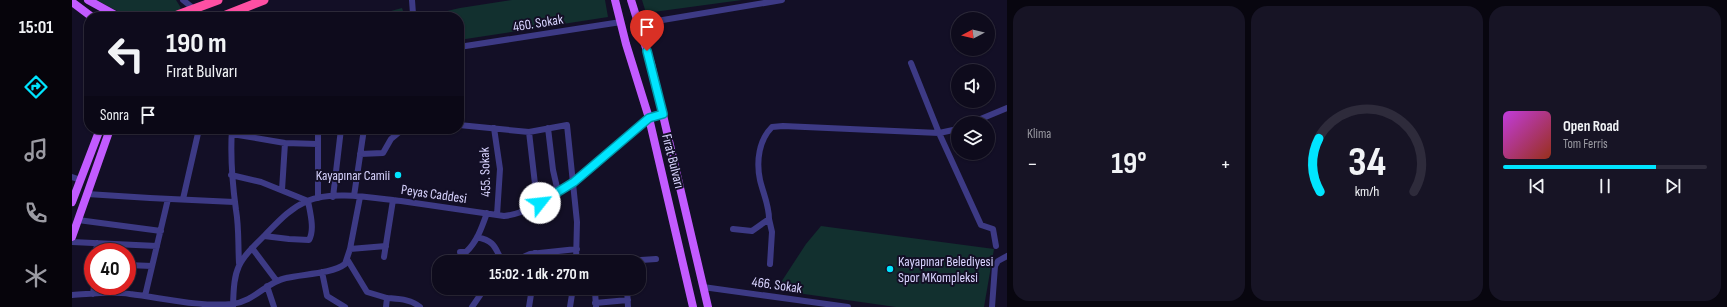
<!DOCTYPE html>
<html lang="tr">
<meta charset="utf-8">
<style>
body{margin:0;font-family:"Sofia Sans Condensed",sans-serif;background:#171425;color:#f1f3f6;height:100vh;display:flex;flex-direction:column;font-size:15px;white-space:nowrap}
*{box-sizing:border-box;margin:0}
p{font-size:13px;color:#9b9ba3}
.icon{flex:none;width:22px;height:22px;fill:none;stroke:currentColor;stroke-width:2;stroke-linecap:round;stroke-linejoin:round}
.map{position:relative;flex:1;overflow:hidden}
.sheet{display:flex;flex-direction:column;gap:6px;padding:6px;background:#08060f;width:720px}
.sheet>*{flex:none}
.top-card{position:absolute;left:12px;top:12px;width:380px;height:122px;border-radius:16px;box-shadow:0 1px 3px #0004,0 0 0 1px #2e2b3b;background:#0e0b1c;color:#f1f3f6;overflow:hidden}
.needle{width:26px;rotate:263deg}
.controls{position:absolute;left:879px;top:12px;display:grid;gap:8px}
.controls a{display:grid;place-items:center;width:44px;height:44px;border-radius:50%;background:#0e0b1c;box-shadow:0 1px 3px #0004,0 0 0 1px #2e2b3b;font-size:20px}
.speed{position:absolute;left:12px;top:243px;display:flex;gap:8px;font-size:20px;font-weight:700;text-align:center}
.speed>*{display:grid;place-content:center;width:52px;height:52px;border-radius:50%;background:#0e0b1c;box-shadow:0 1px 3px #0004,0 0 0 1px #2e2b3b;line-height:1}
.speed .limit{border:6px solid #d22;background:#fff;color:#111}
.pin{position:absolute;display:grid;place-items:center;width:34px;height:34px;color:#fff;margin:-41px -17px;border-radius:50% 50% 50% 0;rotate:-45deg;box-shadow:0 0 4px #0007}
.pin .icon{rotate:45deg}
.me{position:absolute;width:44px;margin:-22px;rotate:61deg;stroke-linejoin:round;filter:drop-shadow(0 0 3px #0008)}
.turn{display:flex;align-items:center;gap:14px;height:84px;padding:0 16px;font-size:18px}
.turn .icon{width:52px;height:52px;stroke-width:2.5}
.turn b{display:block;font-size:28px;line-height:34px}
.then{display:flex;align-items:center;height:38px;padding:0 16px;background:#0003;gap:8px;font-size:15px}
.big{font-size:30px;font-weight:700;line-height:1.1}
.sheet .card{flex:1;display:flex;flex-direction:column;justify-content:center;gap:6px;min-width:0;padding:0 14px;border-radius:16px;background:#171425}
.sheet .dial{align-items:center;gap:0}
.dial svg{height:104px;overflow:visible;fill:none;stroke:#2e2b3b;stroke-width:7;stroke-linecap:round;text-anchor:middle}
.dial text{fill:#f1f3f6;stroke:none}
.song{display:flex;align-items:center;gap:12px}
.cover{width:48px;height:48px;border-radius:6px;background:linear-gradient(135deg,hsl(290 70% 55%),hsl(10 70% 35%))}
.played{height:4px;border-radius:2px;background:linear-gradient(90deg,#00e5ff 75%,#2e2b3b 75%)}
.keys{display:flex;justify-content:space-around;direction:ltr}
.heat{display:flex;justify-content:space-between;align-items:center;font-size:22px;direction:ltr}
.sheet .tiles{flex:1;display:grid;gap:6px;grid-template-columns:repeat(3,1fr)}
.trip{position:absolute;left:360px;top:255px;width:214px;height:40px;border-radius:16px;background:#0e0b1c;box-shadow:0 1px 3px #0004,0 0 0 1px #2e2b3b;font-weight:700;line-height:40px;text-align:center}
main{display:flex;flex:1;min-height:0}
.tab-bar{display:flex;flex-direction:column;width:72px;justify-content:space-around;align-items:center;background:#06040b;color:#9b9ba3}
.tab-bar .icon{width:28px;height:28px}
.tab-bar .on{color:#00e5ff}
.tab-bar b{font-size:18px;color:#f1f3f6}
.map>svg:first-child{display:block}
.green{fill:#12302f}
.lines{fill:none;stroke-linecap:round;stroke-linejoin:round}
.minor{stroke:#3d3a85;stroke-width:6}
.major{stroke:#c25bff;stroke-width:8}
.highway{stroke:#ff4fa3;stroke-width:9}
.route-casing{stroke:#0095a6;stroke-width:10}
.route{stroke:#00e5ff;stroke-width:7}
.poi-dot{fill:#00e5ff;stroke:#130f26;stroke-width:1.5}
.labels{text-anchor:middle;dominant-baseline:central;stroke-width:4;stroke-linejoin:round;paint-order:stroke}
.street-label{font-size:14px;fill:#d9d4ff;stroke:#130f26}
.poi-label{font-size:14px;fill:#d9d4ff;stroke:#130f26;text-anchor:end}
</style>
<main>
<nav class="tab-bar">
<b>15:01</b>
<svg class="icon on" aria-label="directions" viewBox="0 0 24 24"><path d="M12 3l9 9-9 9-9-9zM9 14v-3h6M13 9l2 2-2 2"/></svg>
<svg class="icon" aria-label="music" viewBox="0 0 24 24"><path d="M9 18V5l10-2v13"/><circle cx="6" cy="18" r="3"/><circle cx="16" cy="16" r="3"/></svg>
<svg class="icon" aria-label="phone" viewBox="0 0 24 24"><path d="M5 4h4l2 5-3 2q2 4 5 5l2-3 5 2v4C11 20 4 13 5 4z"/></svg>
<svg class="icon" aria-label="climate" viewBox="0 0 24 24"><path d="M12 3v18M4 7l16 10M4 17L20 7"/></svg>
</nav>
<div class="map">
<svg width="935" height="307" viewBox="0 0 935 307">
<rect width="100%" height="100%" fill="#130f26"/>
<path class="green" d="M24,0H104L109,8L106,11L101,12L69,17H57Z
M440,0H533L536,17L387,40V17H349L388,8Z
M570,0H670L574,13Z
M330,8L333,17H297Z
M749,226L922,249L912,307H824L704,290L734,244Z"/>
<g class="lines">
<path class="minor" d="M111,0L122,9
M340,0L341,14
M567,24L710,0
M387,47L549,22
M839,63L867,133L909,225L921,229L924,246
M899,123L935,108
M387,125L457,132L495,125L505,222L504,262
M422,128L428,169L425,215
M476,128L481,170L486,192
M160,129C158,158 160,181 164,210C167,227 166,245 167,263
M457,132L463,184L468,203
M160,134L213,143L246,144
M288,154L311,153L319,139L331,129
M159,175L189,182L236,201C238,212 243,230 237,240L217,239L192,236
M0,177L9,180
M210,190L213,143
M15,194L78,198L162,202
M282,196L292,129
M261,197L269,129
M246,198V129
M111,199L127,129
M697,219L700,232L698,264
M6,220L89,231
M661,229L680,231L697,219C697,205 691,193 688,180C684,161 687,140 700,127L711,126L867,133L886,129
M405,237C425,242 422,248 431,262
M0,242L85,246
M180,248L204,280
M278,249L314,246
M24,252L25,243
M388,252H394C405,242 410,227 415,213
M312,257L321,200
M275,259L295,292L315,298L314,307
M440,262L458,254L505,249
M463,262V253
M554,262V261L584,259
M55,265L80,266
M250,272L255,296L273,307
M195,286L202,307
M631,287L776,307
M555,288L556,307
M501,291H523L524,307
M21,294L22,286
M0,295C19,294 39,291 58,294C91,298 127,307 160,304C182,302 194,282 214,278C230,274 260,274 273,264L278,249L288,197
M73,296L96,199
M315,298C326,299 339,299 348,307
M523,303L556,300
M161,307C162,266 165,263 193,235C206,222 217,209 235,201C261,190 301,198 329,201C363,206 397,211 432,216C477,212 543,148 577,118L591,114
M400,307L413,288
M457,307L460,288
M498,307L501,288
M920,307L923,266L926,261L935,256"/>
<path class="major" d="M16,0L47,17
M543,0L554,44L577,118L621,307
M559,0L579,64L636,307
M0,2L20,17
M0,202L28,129
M0,237L38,129"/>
<path class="highway" d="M100,17L146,0
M149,17L192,0"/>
</g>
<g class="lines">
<defs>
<path id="route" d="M468,203L502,182L577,118L591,114L575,51"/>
</defs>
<use href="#route" class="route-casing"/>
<use href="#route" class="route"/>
</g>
<g class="poi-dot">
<circle cx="326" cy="175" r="4"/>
<circle cx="818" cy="269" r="4"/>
</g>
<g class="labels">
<g class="street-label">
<text transform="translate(466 23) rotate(-9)">460. Sokak</text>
<text transform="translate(601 161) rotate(76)">Fırat Bulvarı</text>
<text transform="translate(413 172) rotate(-92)">455. Sokak</text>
<text transform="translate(362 194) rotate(8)">Peyas Caddesi</text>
<text transform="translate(705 285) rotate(8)">466. Sokak</text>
</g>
<g class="poi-label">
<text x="318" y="175">Kayapınar Camii</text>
<text x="826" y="261" text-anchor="start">Kayapınar Belediyesi<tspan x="826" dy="16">Spor MKompleksi</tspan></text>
</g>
</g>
</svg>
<div class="controls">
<a><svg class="needle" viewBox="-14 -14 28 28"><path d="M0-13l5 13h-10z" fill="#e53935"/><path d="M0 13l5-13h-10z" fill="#9b9ba3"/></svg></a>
<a><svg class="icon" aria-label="sound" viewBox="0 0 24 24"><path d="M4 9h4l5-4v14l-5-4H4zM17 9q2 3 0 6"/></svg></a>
<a><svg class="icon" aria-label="layers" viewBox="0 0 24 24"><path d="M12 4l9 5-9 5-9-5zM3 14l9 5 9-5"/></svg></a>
</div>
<div class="speed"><div class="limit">40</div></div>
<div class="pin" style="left:575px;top:51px;background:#d93025"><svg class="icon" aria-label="arrive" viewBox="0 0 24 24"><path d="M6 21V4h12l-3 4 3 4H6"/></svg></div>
<svg class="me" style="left:468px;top:203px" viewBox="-20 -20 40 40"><circle r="19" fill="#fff"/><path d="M0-13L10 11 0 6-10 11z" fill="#00e5ff"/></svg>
<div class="trip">15:02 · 1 dk · 270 m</div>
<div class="top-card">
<div class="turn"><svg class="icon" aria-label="left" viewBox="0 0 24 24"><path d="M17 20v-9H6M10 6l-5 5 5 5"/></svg><div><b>190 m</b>Fırat Bulvarı</div></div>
<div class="then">Sonra<svg class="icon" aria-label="arrive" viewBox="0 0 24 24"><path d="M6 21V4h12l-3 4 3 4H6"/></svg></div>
</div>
</div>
<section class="sheet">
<div class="tiles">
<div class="card"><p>Klima</p>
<div class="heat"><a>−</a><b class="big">19°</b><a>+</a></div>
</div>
<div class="card dial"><svg viewBox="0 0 100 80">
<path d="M14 69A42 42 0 1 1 86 69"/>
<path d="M14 69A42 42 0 0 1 13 28" stroke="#00e5ff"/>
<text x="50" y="56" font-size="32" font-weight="700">34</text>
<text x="50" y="72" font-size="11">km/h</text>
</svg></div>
<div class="card">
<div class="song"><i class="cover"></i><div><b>Open Road</b><p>Tom Ferris</p></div></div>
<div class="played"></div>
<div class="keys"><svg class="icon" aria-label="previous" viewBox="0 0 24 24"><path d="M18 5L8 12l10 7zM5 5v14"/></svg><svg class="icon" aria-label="pause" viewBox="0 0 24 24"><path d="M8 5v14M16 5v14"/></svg><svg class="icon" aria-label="next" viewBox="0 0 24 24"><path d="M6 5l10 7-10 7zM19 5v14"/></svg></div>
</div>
</div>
</section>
</main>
